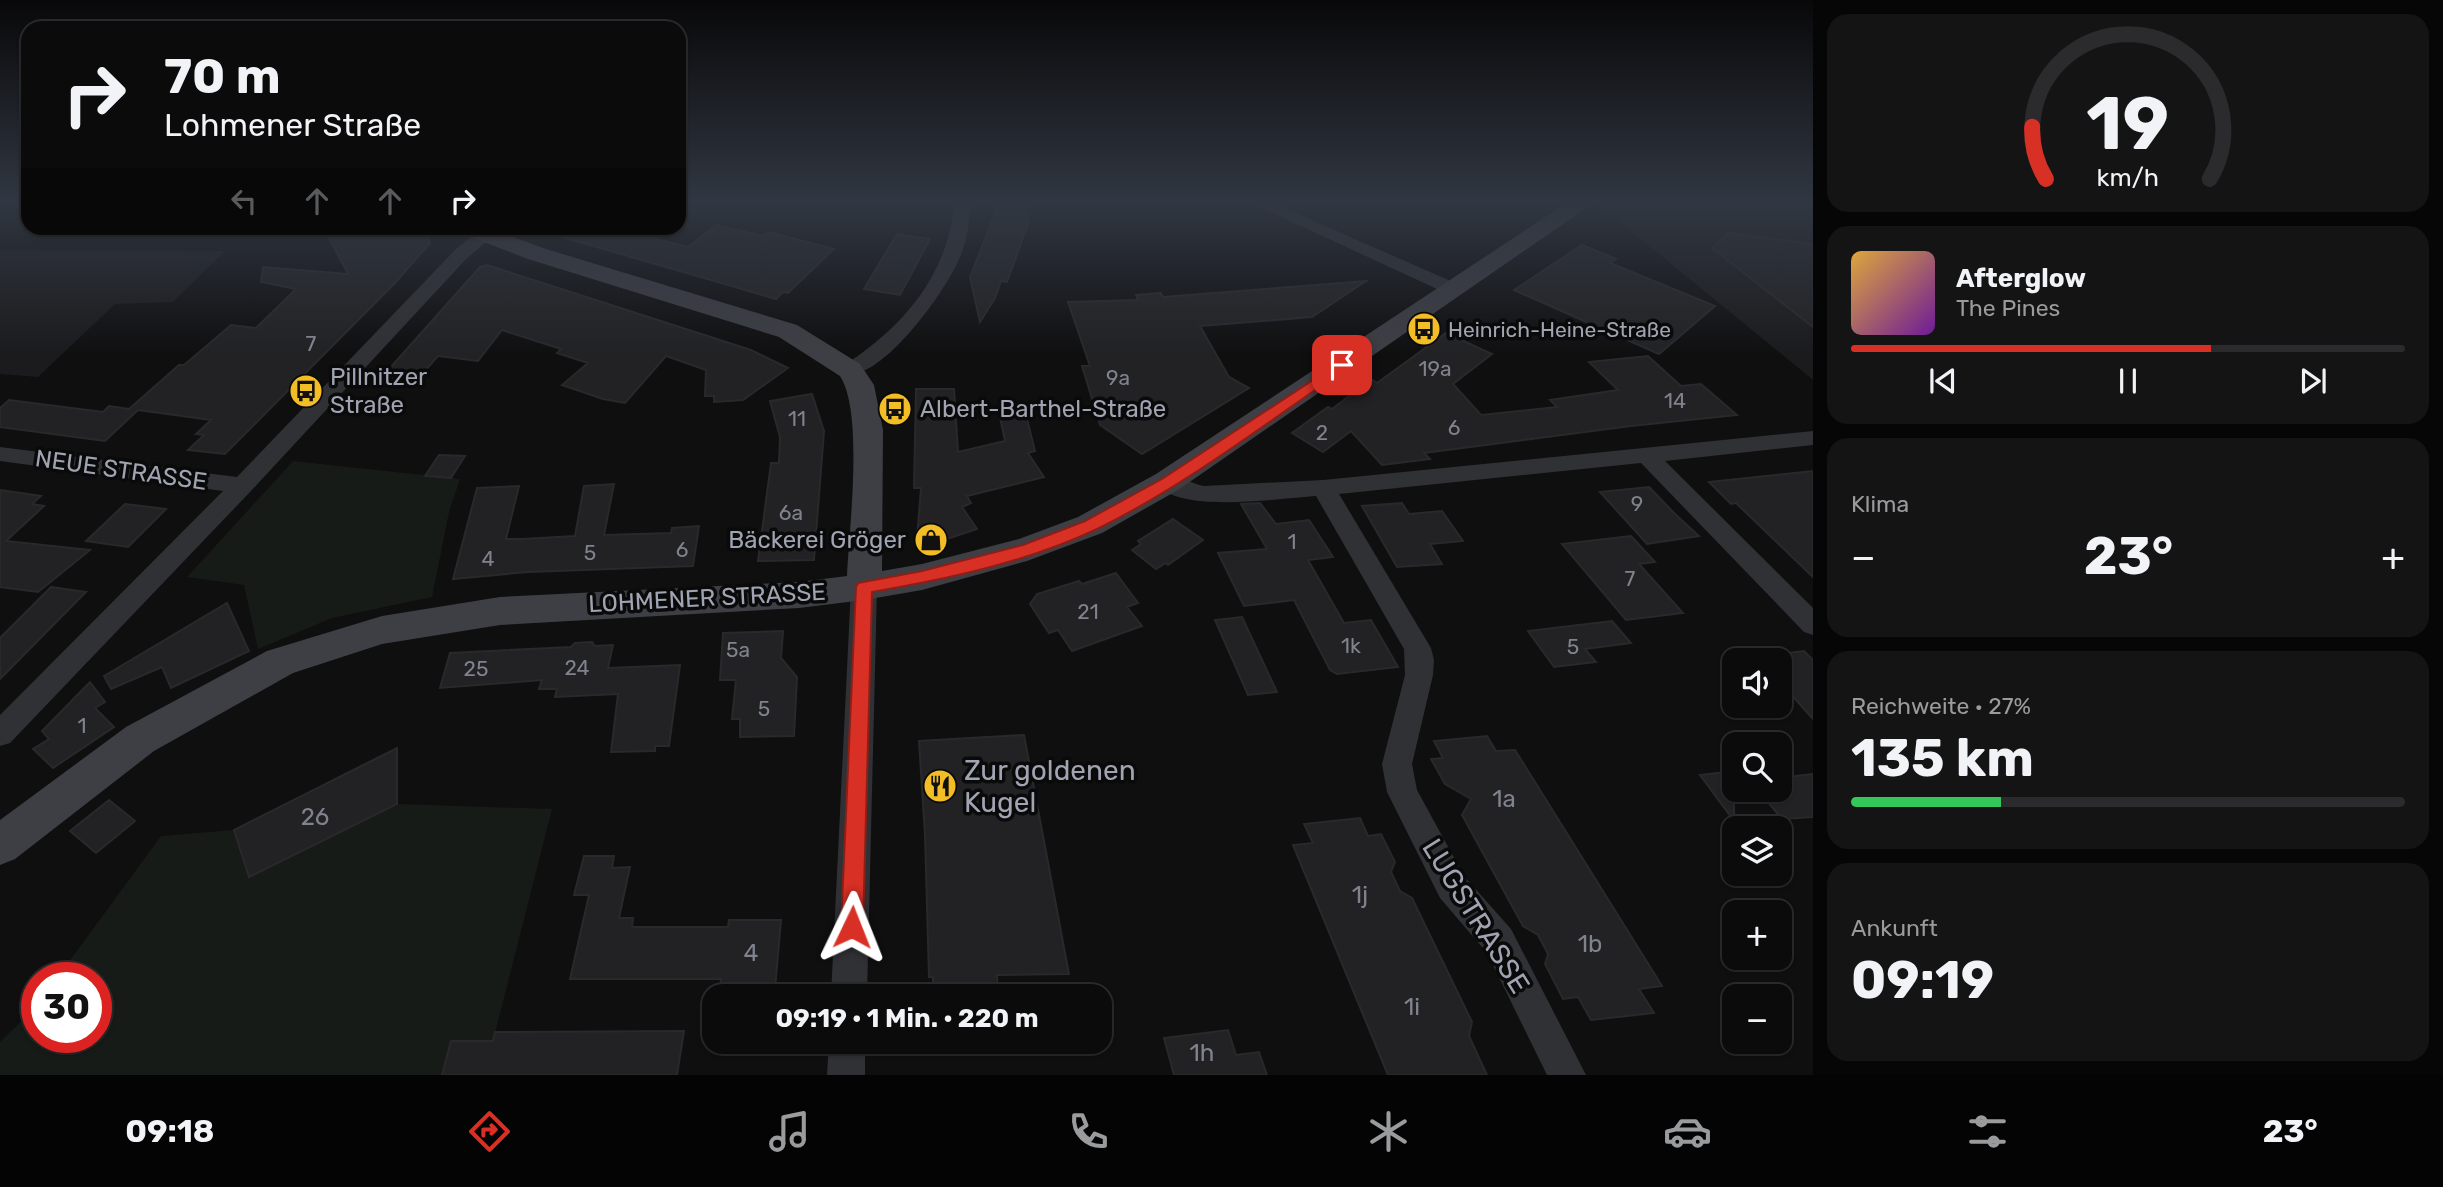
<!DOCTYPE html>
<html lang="de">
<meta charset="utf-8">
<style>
body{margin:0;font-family:Rubik,sans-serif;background:#141415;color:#f1f3f6;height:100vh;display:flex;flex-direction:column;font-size:26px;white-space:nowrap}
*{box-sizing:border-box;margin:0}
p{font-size:23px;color:#9a9b9d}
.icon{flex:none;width:38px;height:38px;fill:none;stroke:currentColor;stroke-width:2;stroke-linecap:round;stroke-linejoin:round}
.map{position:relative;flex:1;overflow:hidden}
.details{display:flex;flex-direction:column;gap:14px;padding:14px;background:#060607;width:630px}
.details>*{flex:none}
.guide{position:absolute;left:21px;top:21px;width:665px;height:214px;border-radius:21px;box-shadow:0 2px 5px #0004,0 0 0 2px #2b2b2d;background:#0b0b0c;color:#f1f3f6;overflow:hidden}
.tools{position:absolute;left:1722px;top:648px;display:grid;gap:14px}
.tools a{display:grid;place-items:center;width:70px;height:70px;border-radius:14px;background:#0b0b0c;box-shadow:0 2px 5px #0004,0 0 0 2px #2b2b2d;font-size:35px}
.speed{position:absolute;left:21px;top:962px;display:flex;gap:14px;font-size:35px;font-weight:700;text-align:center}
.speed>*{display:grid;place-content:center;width:91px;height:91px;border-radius:50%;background:#0b0b0c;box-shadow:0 2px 5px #0004,0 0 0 2px #2b2b2d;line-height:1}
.speed .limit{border:10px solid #d22;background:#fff;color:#111}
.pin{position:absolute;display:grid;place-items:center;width:60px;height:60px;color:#fff;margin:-30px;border-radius:14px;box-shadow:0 4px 10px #0006}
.me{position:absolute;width:77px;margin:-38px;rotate:2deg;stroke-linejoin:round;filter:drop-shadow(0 0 5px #0008)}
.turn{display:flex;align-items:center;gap:24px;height:147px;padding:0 28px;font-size:32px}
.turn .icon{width:91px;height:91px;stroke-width:2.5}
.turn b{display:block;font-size:49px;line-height:60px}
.lanes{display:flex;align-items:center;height:66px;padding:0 28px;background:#0003;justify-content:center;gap:35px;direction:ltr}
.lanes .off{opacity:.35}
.big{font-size:52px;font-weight:700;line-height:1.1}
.details .tile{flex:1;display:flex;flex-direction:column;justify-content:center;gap:10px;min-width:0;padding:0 24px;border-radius:21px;background:#141415}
.details .dial{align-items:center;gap:0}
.dial svg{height:182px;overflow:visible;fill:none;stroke:#2b2b2d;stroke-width:7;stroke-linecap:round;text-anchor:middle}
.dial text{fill:#f1f3f6;stroke:none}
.song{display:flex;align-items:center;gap:21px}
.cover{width:84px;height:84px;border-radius:10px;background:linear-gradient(135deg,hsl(40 70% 55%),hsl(280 70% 35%))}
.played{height:7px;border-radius:4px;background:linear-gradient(90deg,#d93025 65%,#2b2b2d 65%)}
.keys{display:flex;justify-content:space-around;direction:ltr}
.heat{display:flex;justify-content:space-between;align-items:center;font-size:38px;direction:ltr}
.charge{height:10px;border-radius:5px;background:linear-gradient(90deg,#34c759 27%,#2b2b2d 0)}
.trip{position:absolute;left:702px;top:984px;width:410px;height:70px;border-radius:21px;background:#0b0b0c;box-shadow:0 2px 5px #0004,0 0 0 2px #2b2b2d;font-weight:700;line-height:70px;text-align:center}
.menu{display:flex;height:112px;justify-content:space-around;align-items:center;background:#040405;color:#9a9b9d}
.menu .icon{width:49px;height:49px}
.menu .current{color:#d93025}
.menu b{font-size:32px;color:#f1f3f6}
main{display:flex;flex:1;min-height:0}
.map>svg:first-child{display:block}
.built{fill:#1b1b1d}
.green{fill:#161b17}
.building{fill:#222224;stroke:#29292c;stroke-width:2}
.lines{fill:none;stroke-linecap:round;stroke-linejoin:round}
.street{fill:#303135;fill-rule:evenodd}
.secondary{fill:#3e3f45;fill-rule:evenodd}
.route{fill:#d93025;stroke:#8d1f18;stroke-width:2}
.labels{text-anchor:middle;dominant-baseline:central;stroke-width:7;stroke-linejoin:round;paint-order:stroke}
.far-poi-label{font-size:21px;fill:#a0a4b2;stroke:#0a0a0b;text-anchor:start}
.number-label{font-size:21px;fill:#80838e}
.poi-label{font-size:24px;fill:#a0a4b2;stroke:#0a0a0b;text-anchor:start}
.street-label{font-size:24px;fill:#a0a4b2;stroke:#0a0a0b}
.near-number-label{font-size:24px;fill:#80838e}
.near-poi-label{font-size:28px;fill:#a0a4b2;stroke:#0a0a0b;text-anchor:start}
.near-street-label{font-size:28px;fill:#a0a4b2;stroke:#0a0a0b}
</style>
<main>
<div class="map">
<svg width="1813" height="1075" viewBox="0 0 1813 1075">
<rect width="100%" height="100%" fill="#0f0f10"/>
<path class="built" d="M1598,204H1813V380Z
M0,250L225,251L173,302L115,304L38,377L0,374Z"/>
<path class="green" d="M293,461L460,479L449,512L432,597L332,618L258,649L244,585L187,577Z
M397,804L552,809L493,1041H451L442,1075H0V1042L37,1006V1038H96V978H57L161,836L234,830L250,876Z"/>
<path class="building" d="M999,204H1023L1029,221L1007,282L1001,281L995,298L980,322L970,277Z
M716,225L763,236L769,232L834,249L788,293L783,292L776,299L552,234L553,228H613L688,247Z
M324,228H422L430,243L395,283L225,454L188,450L204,435L196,434L211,420L138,410L105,441L0,427V408L9,400L103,412L109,406L129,409L179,365H184L231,325L256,328L296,289L261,282L263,267L348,274Z
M1728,233L1813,244V327L1712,248Z
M897,234L930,239L900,295L864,289Z
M1582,245L1616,259L1610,263L1715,306L1659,354L1514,290Z
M487,265L751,350L788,368L743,400L714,402V396H705L706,370L666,356L625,403L603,399L562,385L588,363L557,353L561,349L502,330L478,361L438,356L415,382L381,378L480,267Z
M1366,281L1312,317L1200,326L1229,377L1249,388L1142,454L1100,425L1082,366H1090L1068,302L1138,300L1136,295L1161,293L1163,297Z
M1446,333L1492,354L1453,384L1481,415L1557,407L1550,400L1618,390L1589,362L1648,356L1681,386L1701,384L1737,415L1631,426L1424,453L1430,459L1382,465L1351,431L1323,452L1292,433L1328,407L1332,409L1371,379L1377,383Z
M916,389H954L958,452L1005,441L998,408L1024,407L1035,451L1028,453L1044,477L967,496L971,503L962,507L977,529L929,545L917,538L921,488H914Z
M812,394L824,431L814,560L758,561L771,463H779L780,437L770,401Z
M439,455L465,456L451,478L425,476Z
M1813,471V577L1736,503L1731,504L1709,482Z
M614,484L604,535L671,533L672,528L699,526L693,566L528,572L453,579L477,488L519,486L506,539H522L575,536L584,486Z
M1649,487L1675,514L1699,536L1647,544L1600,492Z
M0,490L41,496L32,504L44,506L6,541L90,550L38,592L0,587Z
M1260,503L1276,524L1309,520L1333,557L1308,560L1344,623L1371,620L1398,667L1337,674L1330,670L1294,600L1244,606L1218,553L1267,549L1241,504Z
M1402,503L1409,514L1442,511L1463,541L1430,544L1442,564L1397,567L1362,506Z
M125,504L166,509L128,547L86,541Z
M1173,519L1203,540L1168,565L1166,563L1156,569L1132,550L1141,544L1138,541Z
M1631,536L1655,562L1639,564L1683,613L1626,620L1562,544Z
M1116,573L1138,603L1127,607L1142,626L1072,651L1058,630L1049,633L1030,604L1037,594L1079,581L1082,584Z
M51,587L86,592L0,679V638Z
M227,603L249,651L171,688L162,667L111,689L104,676Z
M1242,617L1277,692L1248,695L1215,620Z
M1612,621L1631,643L1585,649L1596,662L1554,667L1528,631Z
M783,631L781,658L797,677L794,736L740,737V719H732L736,680H720L723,633Z
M592,642L595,646L613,645L608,668L680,665L669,746H655V751L611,752L618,694L555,697L557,689H539L542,680L440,688L450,653L571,647L575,643Z
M1804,651L1813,660V719L1780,682V654Z
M90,682L105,702L95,708L114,727L53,768L33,749L49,739L42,731Z
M1024,735L1069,974L997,975L998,996H933V977H929L925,835L919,741Z
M1487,736L1496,751L1515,750L1662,986L1639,989L1654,1013L1591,1020L1578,997L1563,999L1545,964L1548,954L1538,935L1523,926L1462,815L1471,799L1445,784L1431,759L1443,758L1434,741Z
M397,748V804L249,877L234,830Z
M1734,771V821L1700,775Z
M1813,774V817L1782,819L1757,789H1780V778Z
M109,800L135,821L96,853L70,831Z
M1360,818L1368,836L1381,834L1395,862L1391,872L1400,891L1412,898L1472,1022L1469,1036L1487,1075H1388L1293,845L1313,843L1304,824Z
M584,856H614L612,868L630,867L619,918H633L632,927H728L729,920H781L775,989H720L721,979H570L589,895H574Z
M1228,1030L1236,1055L1259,1052L1267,1075H1174L1164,1038Z
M684,1031L677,1075H442L451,1041H493L495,1032Z"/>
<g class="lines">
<path class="street" d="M954,204H970C969,221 968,236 962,252C951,285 881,384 843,374L840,370L843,366C902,328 948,276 954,204Z
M1253,204H1275L1462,286L1464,290L1455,296L1448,294Z
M484,230L493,235L490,239L467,258L250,492L10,743L0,746V715L223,491L0,461V447L237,477L455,250L478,231Z
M1813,431V445L1665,461L1813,608V635L1804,632L1641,463L1339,494L1431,648L1434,660L1433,675L1412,764L1417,790L1464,876L1511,929L1586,1075H1547L1487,953L1440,898L1387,792L1382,764L1405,675L1404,649L1316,496C1281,498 1175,515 1155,482L1159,476C1174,472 1189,483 1204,486L1323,480Z
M864,577L873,580L877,587L867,996H831L851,587L855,580Z
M829,1041H865V1075H827Z"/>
<path class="secondary" d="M1565,204H1592L1178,490L1102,533L1027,561L922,590L864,600L799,608L500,625L382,644L293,673L154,751L15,859L0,865V820L126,727L267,651L382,616L500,597L799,582L847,576C849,529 864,413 840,376L779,337L528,259L460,233L457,228H488L546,249L797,325L860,364L874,385L883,430L882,571L922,564L1019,539L1078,517L1156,474Z"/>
</g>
<linearGradient id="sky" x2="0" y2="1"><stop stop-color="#080809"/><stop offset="0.57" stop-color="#313742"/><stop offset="1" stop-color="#313742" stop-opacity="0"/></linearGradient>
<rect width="1813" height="355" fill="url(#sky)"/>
<path class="route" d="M1342,361L1349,365L1347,368C1266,423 1185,486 1097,529C1028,562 947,579 872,592L863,927L859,935L852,938L844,935L841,927L856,587L858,583L922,571L1023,545L1085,521L1162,479Z"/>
<defs>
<symbol id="bus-disc" viewBox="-11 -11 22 22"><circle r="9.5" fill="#f3bd25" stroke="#0a0a0b"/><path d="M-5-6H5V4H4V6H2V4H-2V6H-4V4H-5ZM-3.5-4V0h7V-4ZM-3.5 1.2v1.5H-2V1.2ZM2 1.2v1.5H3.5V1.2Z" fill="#111"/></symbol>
<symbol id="shop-disc" viewBox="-11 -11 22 22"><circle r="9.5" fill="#f3bd25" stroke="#0a0a0b"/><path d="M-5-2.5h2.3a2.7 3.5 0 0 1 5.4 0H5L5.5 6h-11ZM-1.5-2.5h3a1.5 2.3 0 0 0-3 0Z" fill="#111"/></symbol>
<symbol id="restaurant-disc" viewBox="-11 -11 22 22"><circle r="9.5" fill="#f3bd25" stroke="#0a0a0b"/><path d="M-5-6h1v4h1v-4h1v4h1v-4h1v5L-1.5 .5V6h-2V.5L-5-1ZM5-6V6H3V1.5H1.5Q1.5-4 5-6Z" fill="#111"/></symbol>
</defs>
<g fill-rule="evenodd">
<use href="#bus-disc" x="1405" y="310" width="38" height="38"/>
<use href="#bus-disc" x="287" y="372" width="38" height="38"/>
<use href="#bus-disc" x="876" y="390" width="38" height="38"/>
<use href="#shop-disc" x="912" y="521" width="38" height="38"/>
<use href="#restaurant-disc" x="921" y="767" width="38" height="38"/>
</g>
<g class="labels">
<g class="far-poi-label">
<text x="1448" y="329">Heinrich-Heine-Straße</text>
</g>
<g class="number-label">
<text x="311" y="343">7</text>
<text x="1435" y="368">19a</text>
<text x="1118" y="377">9a</text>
<text x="1675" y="400">14</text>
<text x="797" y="418">11</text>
<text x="1454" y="427">6</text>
<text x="1322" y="432">2</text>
<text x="1637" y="503">9</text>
<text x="791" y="512">6a</text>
<text x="1292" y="541">1</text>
<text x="682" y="549">6</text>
<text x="590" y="552">5</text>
<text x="488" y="558">4</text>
<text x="1630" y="578">7</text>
<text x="1088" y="611">21</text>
<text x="1351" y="645">1k</text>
<text x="1573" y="646">5</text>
<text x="738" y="649">5a</text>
<text x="577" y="667">24</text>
<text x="476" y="668">25</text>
<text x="764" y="708">5</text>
<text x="82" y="725">1</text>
</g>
<g class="poi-label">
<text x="330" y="377">Pillnitzer<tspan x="330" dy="28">Straße</tspan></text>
<text x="920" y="409">Albert-Barthel-Straße</text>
<text x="906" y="540" text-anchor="end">Bäckerei Gröger</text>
</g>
<g class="street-label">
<text transform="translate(121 470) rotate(8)">NEUE STRASSE</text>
<text transform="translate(707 598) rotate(-3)">LOHMENER STRASSE</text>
</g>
<g class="near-number-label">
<text x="1504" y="799">1a</text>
<text x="315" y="817">26</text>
<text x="1360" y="895">1j</text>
<text x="1590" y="944">1b</text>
<text x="751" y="953">4</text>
<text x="1412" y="1007">1i</text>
<text x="1202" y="1053">1h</text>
</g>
<g class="near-poi-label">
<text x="964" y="770">Zur goldenen<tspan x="964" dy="32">Kugel</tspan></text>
</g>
<g class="near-street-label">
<text transform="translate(1476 916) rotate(58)">LUGSTRASSE</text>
</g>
</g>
</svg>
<div class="tools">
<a><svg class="icon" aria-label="sound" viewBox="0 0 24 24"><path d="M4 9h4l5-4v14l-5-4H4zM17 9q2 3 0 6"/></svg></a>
<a><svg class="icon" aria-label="search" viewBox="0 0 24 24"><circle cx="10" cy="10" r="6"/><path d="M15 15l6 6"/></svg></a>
<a><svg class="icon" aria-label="layers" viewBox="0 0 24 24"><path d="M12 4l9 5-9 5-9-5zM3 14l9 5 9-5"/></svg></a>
<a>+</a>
<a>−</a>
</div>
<div class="speed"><div class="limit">30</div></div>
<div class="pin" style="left:1342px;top:365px;background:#d93025"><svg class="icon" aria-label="arrive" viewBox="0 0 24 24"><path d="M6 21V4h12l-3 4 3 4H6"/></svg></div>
<svg class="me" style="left:852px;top:927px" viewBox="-20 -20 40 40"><path d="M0-17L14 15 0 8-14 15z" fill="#d93025" stroke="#fff" stroke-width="4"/></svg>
<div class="trip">09:19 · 1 Min. · 220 m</div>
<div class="guide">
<div class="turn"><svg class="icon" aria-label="right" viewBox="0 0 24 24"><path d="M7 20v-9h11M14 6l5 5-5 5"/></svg><div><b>70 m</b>Lohmener Straße</div></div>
<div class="lanes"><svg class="icon off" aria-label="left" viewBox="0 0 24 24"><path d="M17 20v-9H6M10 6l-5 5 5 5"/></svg><svg class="icon off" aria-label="ahead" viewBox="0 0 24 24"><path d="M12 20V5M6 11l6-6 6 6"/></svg><svg class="icon off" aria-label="ahead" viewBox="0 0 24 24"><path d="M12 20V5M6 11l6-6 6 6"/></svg><svg class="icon" aria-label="right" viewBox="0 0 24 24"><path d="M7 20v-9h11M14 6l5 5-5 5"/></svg></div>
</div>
</div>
<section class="details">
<div class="tile dial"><svg viewBox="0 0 100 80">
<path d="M14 69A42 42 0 1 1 86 69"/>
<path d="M14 69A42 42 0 0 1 8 46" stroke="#d93025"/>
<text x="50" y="56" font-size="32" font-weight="700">19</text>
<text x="50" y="72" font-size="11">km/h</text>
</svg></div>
<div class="tile">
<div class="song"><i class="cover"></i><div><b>Afterglow</b><p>The Pines</p></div></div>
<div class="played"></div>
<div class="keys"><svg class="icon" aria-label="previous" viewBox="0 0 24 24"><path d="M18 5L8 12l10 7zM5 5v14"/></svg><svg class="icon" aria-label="pause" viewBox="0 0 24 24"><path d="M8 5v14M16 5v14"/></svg><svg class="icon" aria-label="next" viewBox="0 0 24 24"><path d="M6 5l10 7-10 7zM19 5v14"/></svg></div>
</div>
<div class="tile"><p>Klima</p>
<div class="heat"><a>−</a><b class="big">23°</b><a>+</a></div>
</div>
<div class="tile"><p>Reichweite · 27%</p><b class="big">135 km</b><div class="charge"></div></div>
<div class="tile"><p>Ankunft</p><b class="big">09:19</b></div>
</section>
</main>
<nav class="menu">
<b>09:18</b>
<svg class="icon current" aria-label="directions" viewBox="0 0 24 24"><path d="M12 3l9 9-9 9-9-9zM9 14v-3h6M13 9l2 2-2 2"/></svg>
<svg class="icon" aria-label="music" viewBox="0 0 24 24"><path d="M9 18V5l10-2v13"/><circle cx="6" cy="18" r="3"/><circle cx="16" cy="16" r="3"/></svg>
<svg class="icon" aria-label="phone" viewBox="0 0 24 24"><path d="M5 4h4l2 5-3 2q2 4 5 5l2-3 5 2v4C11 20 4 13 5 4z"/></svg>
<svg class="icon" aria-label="climate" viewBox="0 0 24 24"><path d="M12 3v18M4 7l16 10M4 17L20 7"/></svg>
<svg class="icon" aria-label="car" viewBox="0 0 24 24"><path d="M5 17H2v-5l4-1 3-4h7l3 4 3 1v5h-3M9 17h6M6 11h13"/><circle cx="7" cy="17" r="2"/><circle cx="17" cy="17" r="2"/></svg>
<svg class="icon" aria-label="filters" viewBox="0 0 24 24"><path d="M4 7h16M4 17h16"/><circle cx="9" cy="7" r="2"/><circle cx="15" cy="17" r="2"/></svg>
<b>23°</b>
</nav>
